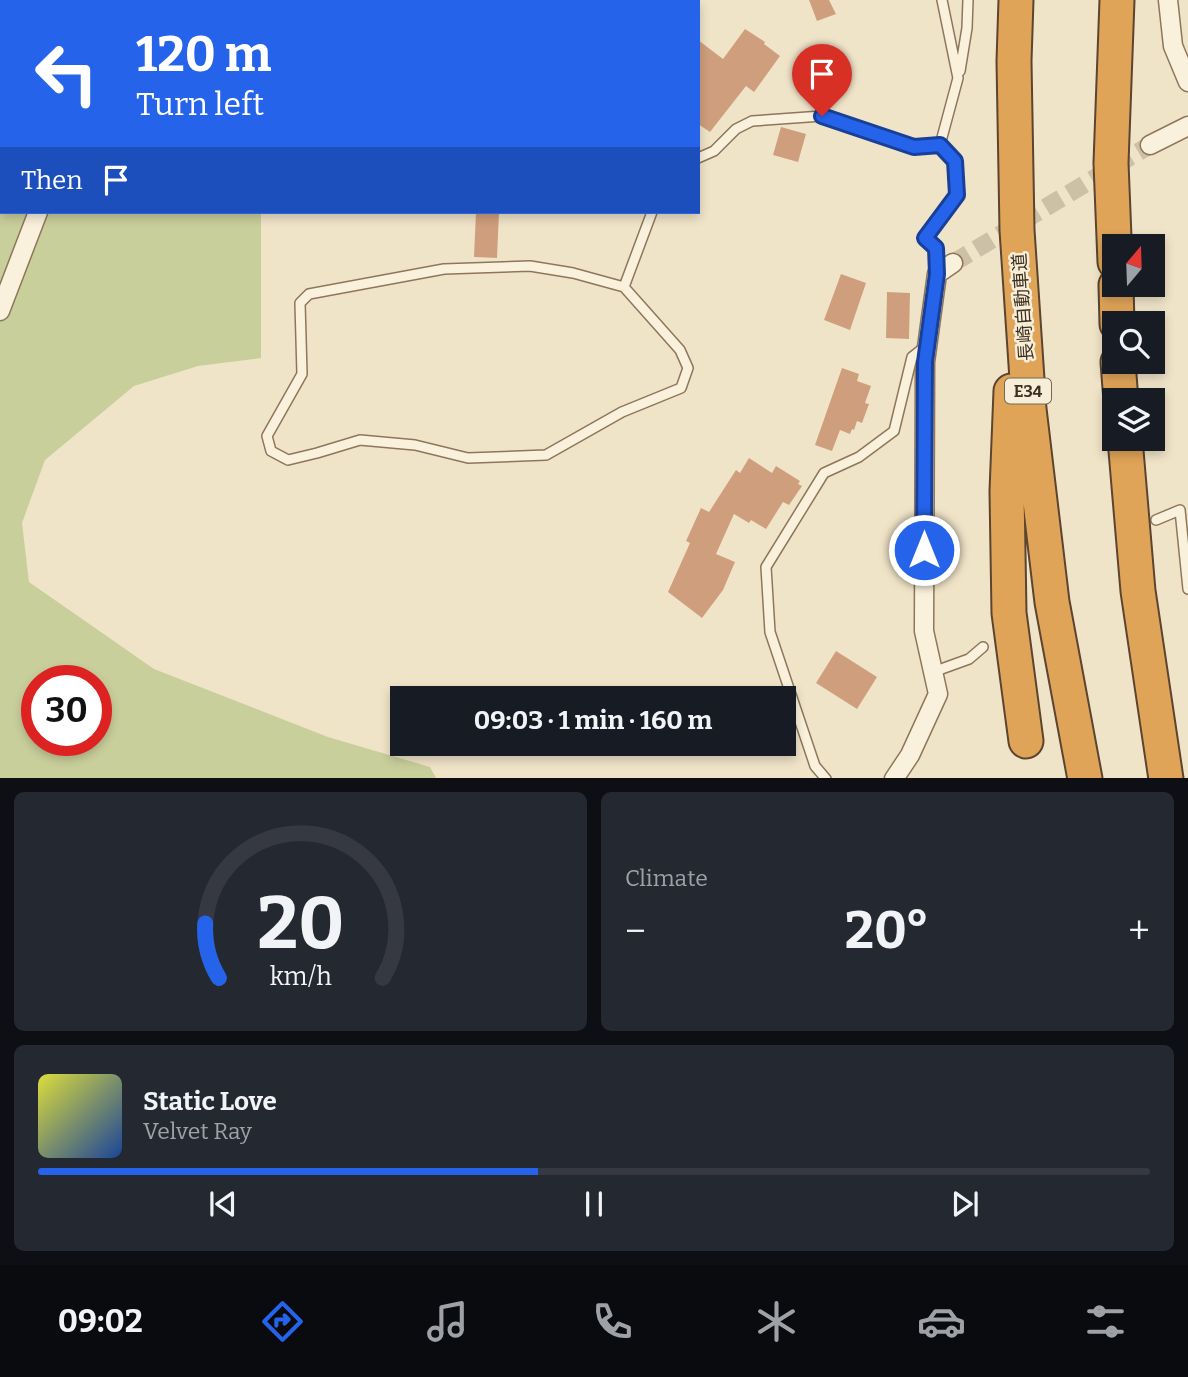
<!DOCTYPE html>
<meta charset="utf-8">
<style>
body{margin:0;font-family:Bitter,"Noto Sans JP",serif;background:#242831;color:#f1f3f6;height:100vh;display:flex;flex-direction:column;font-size:26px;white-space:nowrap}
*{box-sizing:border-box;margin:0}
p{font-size:23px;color:#9ea1a6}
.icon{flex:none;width:38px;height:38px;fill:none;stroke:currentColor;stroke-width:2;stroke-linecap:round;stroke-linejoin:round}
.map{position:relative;height:778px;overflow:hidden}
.drawer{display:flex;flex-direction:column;gap:14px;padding:14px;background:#0d0f14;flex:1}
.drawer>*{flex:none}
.guide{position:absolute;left:0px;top:0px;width:700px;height:214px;box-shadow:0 4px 10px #0003;background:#2563eb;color:#fff;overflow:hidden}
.needle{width:46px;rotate:19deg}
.controls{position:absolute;left:1102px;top:234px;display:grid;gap:14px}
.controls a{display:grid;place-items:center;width:63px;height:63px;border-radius:0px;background:#171b24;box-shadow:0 4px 10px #0003;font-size:35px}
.speed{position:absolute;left:21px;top:665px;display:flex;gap:14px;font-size:35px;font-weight:700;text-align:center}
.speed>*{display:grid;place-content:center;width:91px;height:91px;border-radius:50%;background:#171b24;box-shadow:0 4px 10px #0003;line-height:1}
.speed .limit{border:10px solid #d22;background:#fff;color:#111}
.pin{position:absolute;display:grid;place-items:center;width:60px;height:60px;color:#fff;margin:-72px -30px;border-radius:50% 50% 50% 0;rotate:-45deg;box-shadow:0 0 7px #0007}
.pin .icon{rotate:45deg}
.me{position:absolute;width:77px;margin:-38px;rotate:0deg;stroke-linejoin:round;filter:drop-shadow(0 0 5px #0008)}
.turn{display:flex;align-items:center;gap:24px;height:147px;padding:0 21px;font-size:32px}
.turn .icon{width:91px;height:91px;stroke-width:2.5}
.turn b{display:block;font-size:49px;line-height:60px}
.then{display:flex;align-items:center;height:66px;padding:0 21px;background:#0003;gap:14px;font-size:26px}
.big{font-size:52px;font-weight:700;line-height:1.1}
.drawer .widget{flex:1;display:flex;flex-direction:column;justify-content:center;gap:10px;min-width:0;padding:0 24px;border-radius:10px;background:#242831}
.drawer .dial{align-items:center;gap:0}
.dial svg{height:182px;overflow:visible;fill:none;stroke:#363941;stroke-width:7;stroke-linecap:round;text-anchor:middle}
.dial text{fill:#f1f3f6;stroke:none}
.song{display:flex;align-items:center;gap:21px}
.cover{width:84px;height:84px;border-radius:10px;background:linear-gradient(135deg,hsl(60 70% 55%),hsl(220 70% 35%))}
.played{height:7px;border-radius:4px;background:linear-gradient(90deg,#2563eb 45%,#363941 45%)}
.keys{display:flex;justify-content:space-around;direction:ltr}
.heat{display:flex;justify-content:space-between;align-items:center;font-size:38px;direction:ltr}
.drawer .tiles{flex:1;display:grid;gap:14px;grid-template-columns:1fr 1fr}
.widget:last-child{grid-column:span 2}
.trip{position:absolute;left:390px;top:686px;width:406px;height:70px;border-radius:0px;background:#171b24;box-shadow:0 4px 10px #0003;font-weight:700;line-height:70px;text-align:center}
.dock{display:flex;height:112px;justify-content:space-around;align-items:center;background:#090b0e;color:#9ea1a6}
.dock .icon{width:49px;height:49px}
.dock .active{color:#2563eb}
.dock b{font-size:32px;color:#f1f3f6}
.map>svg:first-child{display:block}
.green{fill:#c9cf9b;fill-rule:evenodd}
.building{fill:#cf9f7d}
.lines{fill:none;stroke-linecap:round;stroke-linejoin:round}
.street-tunnel{stroke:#ccc0a6;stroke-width:18;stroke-dasharray:18 9;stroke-linecap:butt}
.lane-casing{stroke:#8d765c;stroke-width:12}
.street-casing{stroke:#8d765c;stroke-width:21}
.highway-casing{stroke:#5b4430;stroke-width:37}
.lane{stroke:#faf1dc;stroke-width:9}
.street{stroke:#faf1dc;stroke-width:18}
.highway{stroke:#e0a458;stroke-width:33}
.route-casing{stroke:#184099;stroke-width:18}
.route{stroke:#2563eb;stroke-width:12}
.labels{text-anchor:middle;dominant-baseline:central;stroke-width:5;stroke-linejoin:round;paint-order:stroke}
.shield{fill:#f7eed8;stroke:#756857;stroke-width:2}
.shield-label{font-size:16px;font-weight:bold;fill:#3d2e20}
.street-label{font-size:18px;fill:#3d2e20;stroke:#f7eed8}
</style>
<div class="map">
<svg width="1188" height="779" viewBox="0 0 1188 779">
<rect width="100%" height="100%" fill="#f0e4c8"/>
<path class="green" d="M0,0H465L463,2H2V212H261V358L198,366L134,386L45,460L22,523L29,582L154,669L328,737L430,767L436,778H0ZM37,681H96V740H37Z"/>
<path class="building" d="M809,0H829L836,14L817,21Z
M745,29L765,42L764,44L780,56L754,92L746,86L710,132L698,124V40L723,59Z
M781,127L806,134L798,162L773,155Z
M476,212H499L497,258L474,257Z
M841,274L866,283L850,330L824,320Z
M887,292L910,293L909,339L886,338Z
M842,368L859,374L857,381L871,386L865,403L869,404L862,423L857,421L854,430L852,429L850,434L840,430L832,451L815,445Z
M749,458L772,473L776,466L800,481L798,484L802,486L789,505L783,502L766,529L751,520L749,523L734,514L716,554L735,562L723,590L702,618L668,592L690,543L686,541L701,508L709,512L736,470L740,473Z
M836,651L877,677L857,709L816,683Z"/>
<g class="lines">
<path class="street-tunnel" d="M953,263L1150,145"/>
<defs>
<path id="lane" d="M960,71L967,28L968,0
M698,158L714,151L736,129L752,121L822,116L914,147L940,145
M530,266L573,273L624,287L680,350L688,368L681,388L622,412L546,455L468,458L415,445L360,440L317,453L288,460L271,451L267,436L302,374L300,303L309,294L444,269Z
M937,273L936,249L925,238L957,195L955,161L940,145L958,78L942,0
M624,287L652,212
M1156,520L1180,510L1188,589
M933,672L969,659L983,647
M826,779L815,766L770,632L766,567L824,473L859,457L894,431L912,357L926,346"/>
<path id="street" d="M1168,0L1173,46L1188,82
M118,2L119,0
M1150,145L1188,126
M0,311L38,212
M894,779L910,755L938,694L924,631L925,362L937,274L953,263"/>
<path id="highway" d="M1016,0L1014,61L1017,230L1029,409L1052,602L1085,779
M1115,262L1111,163L1117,0
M1116,285L1117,324
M1118,362L1121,401
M1011,391L1007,491L1009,613L1026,741
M1125,439L1138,591L1166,779"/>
</defs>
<use href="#lane" class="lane-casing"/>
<use href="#street" class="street-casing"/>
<use href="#highway" class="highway-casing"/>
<use href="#lane" class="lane"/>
<use href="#street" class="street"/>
<use href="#highway" class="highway"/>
</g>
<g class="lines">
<defs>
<path id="route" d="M822,116L914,147L940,145L955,161L957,195L925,238L936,248L937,274L925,362L924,550"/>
</defs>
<use href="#route" class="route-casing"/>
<use href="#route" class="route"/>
</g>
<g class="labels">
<rect class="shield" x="1005" y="378.5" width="46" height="25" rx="5"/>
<g class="shield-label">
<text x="1028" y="391">E34</text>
</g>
<g class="street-label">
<text transform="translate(1023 307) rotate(-94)">長崎自動車道</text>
</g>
</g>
</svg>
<div class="controls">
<a><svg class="needle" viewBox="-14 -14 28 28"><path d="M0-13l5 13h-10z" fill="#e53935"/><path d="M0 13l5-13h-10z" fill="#9ea1a6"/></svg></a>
<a><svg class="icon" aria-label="search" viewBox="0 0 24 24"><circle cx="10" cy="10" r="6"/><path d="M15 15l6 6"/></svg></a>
<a><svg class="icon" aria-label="layers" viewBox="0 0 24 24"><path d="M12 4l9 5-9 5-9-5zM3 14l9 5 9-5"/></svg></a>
</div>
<div class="speed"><div class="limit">30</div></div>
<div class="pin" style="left:822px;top:116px;background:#d93025"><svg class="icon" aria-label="arrive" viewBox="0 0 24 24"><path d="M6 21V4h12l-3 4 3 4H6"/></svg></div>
<svg class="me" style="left:924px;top:550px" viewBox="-20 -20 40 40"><circle r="17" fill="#2563eb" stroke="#fff" stroke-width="3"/><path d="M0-11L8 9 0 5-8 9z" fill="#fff"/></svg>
<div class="trip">09:03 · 1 min · 160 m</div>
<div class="guide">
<div class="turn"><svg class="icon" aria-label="left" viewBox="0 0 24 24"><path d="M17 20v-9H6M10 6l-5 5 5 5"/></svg><div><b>120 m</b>Turn left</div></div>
<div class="then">Then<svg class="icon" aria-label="arrive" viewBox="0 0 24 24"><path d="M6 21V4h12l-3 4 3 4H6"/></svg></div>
</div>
</div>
<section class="drawer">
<div class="tiles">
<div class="widget dial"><svg viewBox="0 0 100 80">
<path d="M14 69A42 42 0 1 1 86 69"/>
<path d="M14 69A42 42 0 0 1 8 45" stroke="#2563eb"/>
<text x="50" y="56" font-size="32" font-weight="700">20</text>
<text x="50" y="72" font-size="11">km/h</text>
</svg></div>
<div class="widget"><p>Climate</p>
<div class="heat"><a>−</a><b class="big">20°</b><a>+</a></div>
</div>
<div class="widget">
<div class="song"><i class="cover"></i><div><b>Static Love</b><p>Velvet Ray</p></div></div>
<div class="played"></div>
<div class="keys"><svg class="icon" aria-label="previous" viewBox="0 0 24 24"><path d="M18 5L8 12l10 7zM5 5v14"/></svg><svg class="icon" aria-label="pause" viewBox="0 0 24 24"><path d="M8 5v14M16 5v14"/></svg><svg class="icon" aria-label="next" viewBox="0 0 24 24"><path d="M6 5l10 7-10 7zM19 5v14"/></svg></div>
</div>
</div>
</section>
<nav class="dock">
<b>09:02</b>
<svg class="icon active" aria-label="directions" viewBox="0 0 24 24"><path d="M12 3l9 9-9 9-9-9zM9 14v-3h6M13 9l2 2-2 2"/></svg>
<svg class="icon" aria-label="music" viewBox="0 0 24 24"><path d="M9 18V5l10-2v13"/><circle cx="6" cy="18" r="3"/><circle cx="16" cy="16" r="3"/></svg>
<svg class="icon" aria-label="phone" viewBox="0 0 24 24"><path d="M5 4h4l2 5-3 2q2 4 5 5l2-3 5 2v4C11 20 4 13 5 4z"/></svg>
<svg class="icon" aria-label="climate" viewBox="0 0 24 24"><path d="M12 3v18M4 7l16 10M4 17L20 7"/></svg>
<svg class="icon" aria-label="car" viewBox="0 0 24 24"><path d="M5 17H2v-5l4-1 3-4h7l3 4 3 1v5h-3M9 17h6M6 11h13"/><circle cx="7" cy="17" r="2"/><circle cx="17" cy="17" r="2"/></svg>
<svg class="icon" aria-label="filters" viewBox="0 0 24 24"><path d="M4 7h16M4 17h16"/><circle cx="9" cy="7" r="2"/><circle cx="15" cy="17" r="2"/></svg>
</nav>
